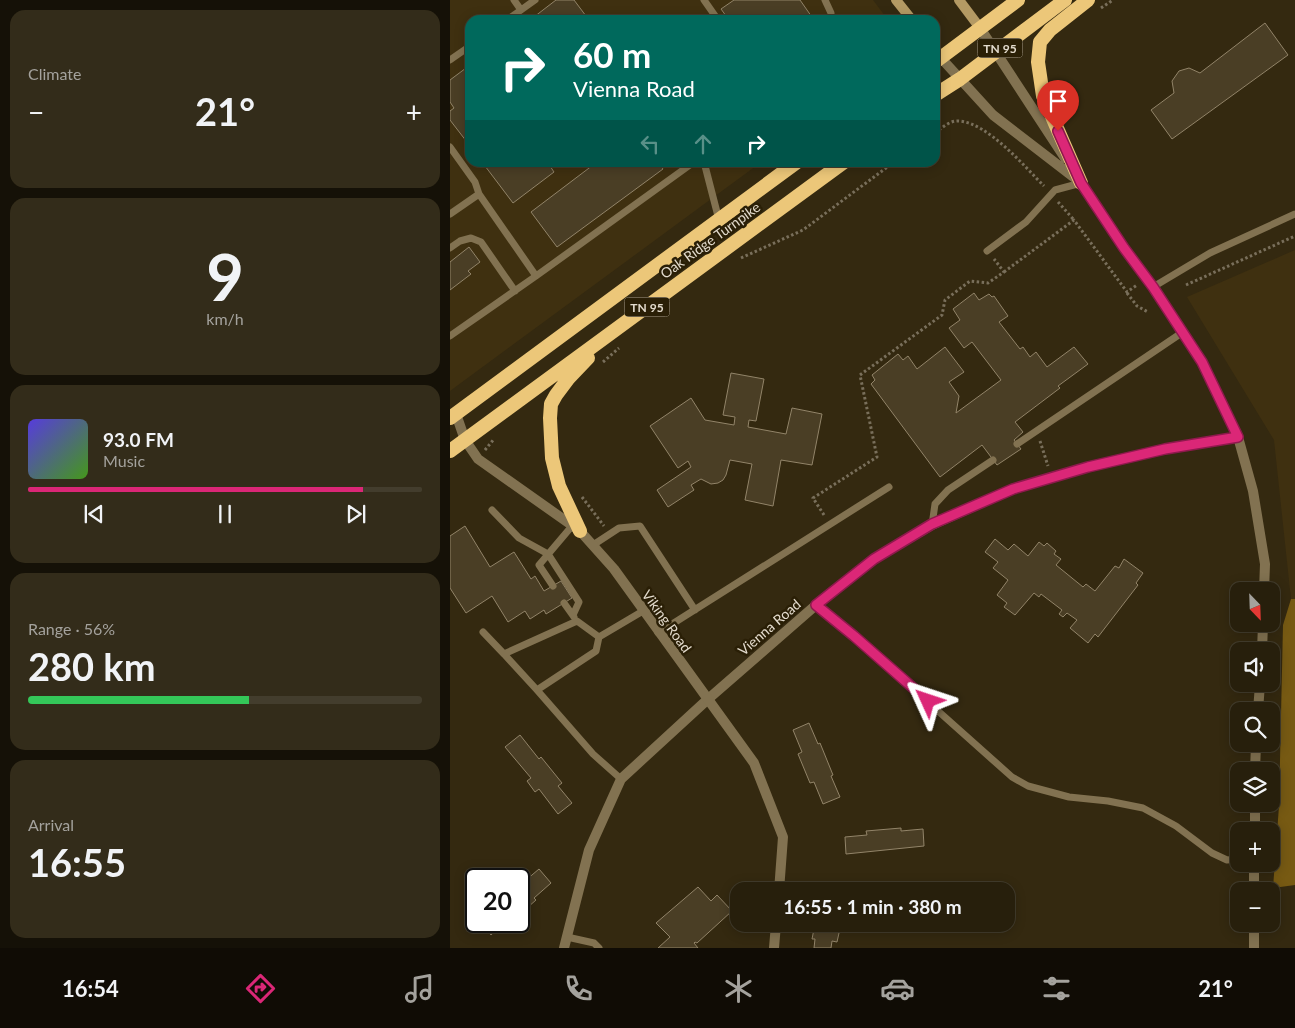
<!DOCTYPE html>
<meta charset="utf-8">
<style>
body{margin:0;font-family:Lato,sans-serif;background:#332c1a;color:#f1f3f6;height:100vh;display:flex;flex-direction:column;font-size:19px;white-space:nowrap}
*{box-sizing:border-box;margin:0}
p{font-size:16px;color:#a4a29d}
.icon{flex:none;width:28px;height:28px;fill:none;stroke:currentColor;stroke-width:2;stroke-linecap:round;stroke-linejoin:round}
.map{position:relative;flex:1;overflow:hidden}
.panel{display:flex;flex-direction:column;gap:10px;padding:10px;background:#151107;width:450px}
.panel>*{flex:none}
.top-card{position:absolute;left:15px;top:15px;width:475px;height:152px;border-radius:15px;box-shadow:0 2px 12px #0003,0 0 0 1px #433d2d;background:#00695c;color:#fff;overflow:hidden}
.needle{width:32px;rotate:157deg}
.buttons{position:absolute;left:780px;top:582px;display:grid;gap:10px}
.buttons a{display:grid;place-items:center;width:50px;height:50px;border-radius:10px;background:#271f0c;box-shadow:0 2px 12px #0003,0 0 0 1px #433d2d;font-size:25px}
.speed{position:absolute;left:15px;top:868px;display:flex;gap:10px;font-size:25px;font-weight:700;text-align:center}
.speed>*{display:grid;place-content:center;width:65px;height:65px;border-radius:50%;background:#271f0c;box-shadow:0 2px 12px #0003,0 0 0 1px #433d2d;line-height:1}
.speed .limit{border:2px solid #111;border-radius:8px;background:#fff;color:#111}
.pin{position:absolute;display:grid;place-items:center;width:42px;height:42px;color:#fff;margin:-51px -21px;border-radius:50% 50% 50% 0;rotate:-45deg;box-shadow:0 0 5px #0007}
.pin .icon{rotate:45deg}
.me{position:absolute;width:55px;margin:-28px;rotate:312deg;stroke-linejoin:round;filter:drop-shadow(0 0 4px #0008)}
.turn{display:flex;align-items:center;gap:18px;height:105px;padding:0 25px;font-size:22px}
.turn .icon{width:65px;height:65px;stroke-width:2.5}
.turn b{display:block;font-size:35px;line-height:42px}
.lanes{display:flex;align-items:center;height:48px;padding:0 25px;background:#0003;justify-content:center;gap:25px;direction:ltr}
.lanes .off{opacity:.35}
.big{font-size:38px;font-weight:700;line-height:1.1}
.panel .card{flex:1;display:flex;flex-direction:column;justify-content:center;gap:8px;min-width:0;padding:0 18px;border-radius:15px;background:#332c1a}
.panel .dial{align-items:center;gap:0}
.dial b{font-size:65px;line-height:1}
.song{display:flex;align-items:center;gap:15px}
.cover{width:60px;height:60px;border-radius:8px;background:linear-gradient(135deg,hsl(250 70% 55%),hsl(100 70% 35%))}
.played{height:5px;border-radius:2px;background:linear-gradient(90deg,#db2777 85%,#433d2d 85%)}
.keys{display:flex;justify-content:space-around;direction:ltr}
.heat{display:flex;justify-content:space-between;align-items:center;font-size:28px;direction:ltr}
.charge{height:8px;border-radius:4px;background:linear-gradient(90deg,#34c759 56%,#433d2d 0)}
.trip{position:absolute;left:280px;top:882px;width:285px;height:50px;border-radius:15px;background:#271f0c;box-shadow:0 2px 12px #0003,0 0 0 1px #433d2d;font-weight:700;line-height:50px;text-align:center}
.tab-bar{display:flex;height:80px;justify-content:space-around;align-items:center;background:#100c05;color:#a4a29d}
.tab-bar .icon{width:35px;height:35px}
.tab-bar .on{color:#db2777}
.tab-bar b{font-size:22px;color:#f1f3f6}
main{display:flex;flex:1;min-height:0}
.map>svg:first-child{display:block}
.built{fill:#3f3010}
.forest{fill:#775a13}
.building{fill:#4a3e25;stroke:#928469}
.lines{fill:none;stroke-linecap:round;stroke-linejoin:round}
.path{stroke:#796f5b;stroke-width:3;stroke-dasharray:2.5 2.5;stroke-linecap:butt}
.service{stroke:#827251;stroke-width:7}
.minor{stroke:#827251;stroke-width:10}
.tertiary{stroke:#827251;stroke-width:10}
.secondary{stroke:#b49a64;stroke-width:10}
.trunk{stroke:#ecc779;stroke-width:14}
.route-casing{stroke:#8e194d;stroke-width:12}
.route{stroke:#db2777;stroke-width:9}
.labels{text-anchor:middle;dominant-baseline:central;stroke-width:5;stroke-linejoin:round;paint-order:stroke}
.shield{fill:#2a1f06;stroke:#aca391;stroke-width:1}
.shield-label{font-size:12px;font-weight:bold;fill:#e3dbcd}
.street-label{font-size:14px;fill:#e3dbcd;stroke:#2a1f06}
</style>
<main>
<section class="panel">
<div class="card"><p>Climate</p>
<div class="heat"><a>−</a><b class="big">21°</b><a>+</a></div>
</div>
<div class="card dial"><b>9</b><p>km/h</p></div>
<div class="card">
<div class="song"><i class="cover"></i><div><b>93.0 FM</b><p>Music</p></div></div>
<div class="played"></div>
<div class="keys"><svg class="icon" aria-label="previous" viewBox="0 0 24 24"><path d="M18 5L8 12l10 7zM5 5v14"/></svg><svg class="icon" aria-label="pause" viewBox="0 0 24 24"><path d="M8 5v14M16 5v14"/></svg><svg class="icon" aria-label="next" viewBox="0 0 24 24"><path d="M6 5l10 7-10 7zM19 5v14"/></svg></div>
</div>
<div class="card"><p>Range · 56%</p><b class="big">280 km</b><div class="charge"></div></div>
<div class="card"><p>Arrival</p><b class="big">16:55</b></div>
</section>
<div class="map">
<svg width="845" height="948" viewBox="0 0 845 948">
<rect width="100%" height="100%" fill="#342910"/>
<path class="built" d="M0,0H423L438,20H20V162L310,163L0,391Z
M845,250V599H841L824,440L737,297Z"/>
<path class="forest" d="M841,599H845V885L823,888L829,806L833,625Z"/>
<path class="building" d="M106,0H124L139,20H80Z
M284,0H350L364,20H279L271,9Z
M815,23L838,55L722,139L701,110L724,93L722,81L729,71L739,68L750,73Z
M20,65V146L0,120V111L4,108L0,102V80Z
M32,162H104L100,166L104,172L63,203Z
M147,162H208L213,169L107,247L81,212Z
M19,247L30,262L18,271L21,274L0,290V262Z
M524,293L529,300L539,294L542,297L544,296L558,316L549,322L570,349L573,347L580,357L586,352L597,367L624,347L638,364L608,386L610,388L565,422L573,432L564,440L571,449L547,465L532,445L490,477L421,384L425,380L422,375L448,354L453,360L458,356L467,369L495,347L514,372L499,382L509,396L506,413L551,380L522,342L514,348L499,328L510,320L503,309Z
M281,373L314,379L306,421L299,420L298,427L336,434L342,408L372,414L362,465L331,460L323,506L295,500L302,464L280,460L276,475L273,480L268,483L261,484L251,479L241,485L244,490L218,507L207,490L241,467L238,461L228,468L200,426L241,398L255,420L284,425L285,417L273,415Z
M15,526L40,567L64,552L81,579L85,576L94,591L111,581L122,598L96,614L94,610L80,619L75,611L58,622L42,596L16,613L0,588V536Z
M545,539L558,550L564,544L578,556L589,542L594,546L597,543L606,551L604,554L611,559L606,565L633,587L636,584L645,591L665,566L669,568L674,559L693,573L686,583L688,585L648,637L645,634L638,643L620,628L627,620L617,613L613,617L609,614L612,610L591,594L589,597L584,593L565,615L554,607L557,603L547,595L558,580L543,568L548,562L535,552Z
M359,723L368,744L370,743L383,775L381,776L390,797L373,804L364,782L360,783L348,754L352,752L343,730Z
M70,735L89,759L91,757L112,783L108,786L122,803L108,814L89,789L85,792L77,781L81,778L55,747Z
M451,828V831L473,829L474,846L396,854L395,837L417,835L416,831Z
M89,869L101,883L84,898L86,900L69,915V886Z
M375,884L392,887L391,891H374Z
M248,887L261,901L267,895L282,911L247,943L245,942L244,943L248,948H208L220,937L206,923Z
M29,921H56L41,935Z
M365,924H391L387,942L382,941L381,948H364L365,939H362Z"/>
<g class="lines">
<path class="path" d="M651,8L663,0
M485,133C492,128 500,120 509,121C538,123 574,166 594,186
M608,202L624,220
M291,258L353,230L444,162
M554,272L624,220L677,292L687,285
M736,285L845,236
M677,293L687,306L698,312
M153,362L169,348
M590,441L598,466
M35,450L44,439
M132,497L154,526
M374,515L363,498L427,457L410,375L492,315L495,300L520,281L538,283L554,272L544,259"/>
<path class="service" d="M254,0L268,20
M375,0L381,13V20
M71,10L85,0
M57,20L71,10L64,0
M0,60L20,46
M0,147L25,182L29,194L86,276L0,336
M254,162L269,220
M0,214L29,194
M0,248L10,241L21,238L31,242L65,291
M537,251L576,222L605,190L631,183
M86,276L244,162
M703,287L760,253L845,214
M567,444L733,332
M42,510L69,538L98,554L129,602L123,615
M482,525L485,504L498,490L543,460
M143,545L169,528L190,526L245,610
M103,586L89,565L122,526
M114,603L124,617
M366,605L404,636L562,777L578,786L619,797L658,801L693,808L726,826L762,853L777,860L789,859
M33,632L54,654
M208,633L439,487
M149,637L146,651L87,690L54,654L127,621L149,637L193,611
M87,690L143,754L171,779
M117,937L144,943L149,948"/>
<path class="minor" d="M114,948L139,850L171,779L257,700L366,605L424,559L482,525L563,489L638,467L715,449L788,437"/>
<path class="tertiary" d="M530,28L615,158
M491,58L543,115L630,182
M628,179L674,248L703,287L752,362L788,437L803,491L815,564L814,591
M6,414L15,440L28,459L130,531L164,569L304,763L333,837L329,891
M812,651L813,624
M808,711L810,684
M805,771L806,744
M805,831V804
M804,891V864
M324,948L326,924
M804,948V924"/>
<path class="secondary" d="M446,0L462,20
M509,0L530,28"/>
<path class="trunk" d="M485,62L568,0
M485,95L510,79L615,0
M631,183L593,96L588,62L590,42L600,30L638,0
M0,418L347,162
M0,451L394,162
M130,531L109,486L102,458L100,418L101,404L106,395L118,379L138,358"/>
</g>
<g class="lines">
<defs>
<path id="route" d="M478,701L404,636L366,605L424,559L482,524L563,489L638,467L715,449L788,437L752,362L703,287L674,248L631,183L608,131"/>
</defs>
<use href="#route" class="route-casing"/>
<use href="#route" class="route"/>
</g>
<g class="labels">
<g class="shield">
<rect x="527.5" y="38.5" width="45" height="19" rx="4"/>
<rect x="174.5" y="297.5" width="45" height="19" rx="4"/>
</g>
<g class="shield-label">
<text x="550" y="48">TN 95</text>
<text x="197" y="307">TN 95</text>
</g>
<g class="street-label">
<text transform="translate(260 240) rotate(-36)">Oak Ridge Turnpike</text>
<text transform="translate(217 621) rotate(54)">Viking Road</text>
<text transform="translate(319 627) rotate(-41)">Vienna Road</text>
</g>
</g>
</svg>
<div class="buttons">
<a><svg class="needle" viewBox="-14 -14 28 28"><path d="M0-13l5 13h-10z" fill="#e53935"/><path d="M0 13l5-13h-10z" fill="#a4a29d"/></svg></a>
<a><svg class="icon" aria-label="sound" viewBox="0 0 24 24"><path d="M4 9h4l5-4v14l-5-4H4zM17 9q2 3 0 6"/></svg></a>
<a><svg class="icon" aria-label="search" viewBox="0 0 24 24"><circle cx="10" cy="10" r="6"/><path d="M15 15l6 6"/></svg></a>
<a><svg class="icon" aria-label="layers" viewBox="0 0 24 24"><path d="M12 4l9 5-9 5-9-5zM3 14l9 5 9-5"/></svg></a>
<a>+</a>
<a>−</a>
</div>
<div class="speed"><div class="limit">20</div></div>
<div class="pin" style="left:608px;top:131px;background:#d93025"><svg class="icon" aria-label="arrive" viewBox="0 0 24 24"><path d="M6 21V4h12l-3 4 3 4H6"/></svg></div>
<svg class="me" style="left:478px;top:701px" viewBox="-20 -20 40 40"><path d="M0-17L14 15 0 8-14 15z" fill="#db2777" stroke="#fff" stroke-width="4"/></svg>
<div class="trip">16:55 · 1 min · 380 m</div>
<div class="top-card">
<div class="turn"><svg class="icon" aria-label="right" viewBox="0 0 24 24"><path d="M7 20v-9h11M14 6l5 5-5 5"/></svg><div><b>60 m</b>Vienna Road</div></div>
<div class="lanes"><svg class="icon off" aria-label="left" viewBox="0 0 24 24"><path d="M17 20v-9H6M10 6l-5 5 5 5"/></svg><svg class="icon off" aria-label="ahead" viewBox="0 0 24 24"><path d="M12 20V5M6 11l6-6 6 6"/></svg><svg class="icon" aria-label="right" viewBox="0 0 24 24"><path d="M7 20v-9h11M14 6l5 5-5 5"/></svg></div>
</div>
</div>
</main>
<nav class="tab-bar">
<b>16:54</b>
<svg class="icon on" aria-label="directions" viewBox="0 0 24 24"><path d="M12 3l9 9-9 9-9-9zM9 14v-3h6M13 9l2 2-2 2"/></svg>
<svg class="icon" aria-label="music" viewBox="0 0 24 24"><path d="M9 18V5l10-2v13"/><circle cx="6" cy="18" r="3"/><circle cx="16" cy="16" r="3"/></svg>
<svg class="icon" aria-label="phone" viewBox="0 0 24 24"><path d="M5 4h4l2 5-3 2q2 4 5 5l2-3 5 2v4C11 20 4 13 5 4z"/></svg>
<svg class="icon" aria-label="climate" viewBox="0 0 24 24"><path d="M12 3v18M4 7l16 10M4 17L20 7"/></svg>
<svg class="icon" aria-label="car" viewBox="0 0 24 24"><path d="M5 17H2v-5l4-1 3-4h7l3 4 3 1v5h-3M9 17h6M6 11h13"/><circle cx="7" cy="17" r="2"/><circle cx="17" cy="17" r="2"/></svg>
<svg class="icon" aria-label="filters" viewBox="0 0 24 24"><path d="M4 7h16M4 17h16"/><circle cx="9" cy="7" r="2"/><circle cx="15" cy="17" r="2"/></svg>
<b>21°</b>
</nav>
